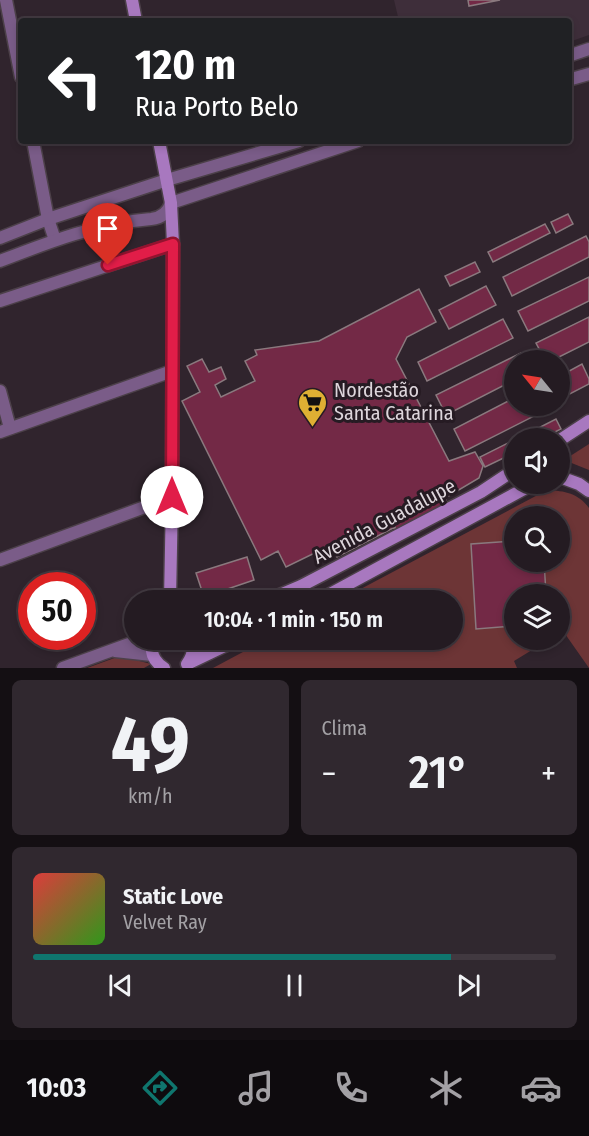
<!DOCTYPE html>
<html lang="pt">
<meta charset="utf-8">
<style>
body{margin:0;font-family:"Fira Sans Condensed",sans-serif;background:#30282f;color:#f1f3f6;height:100vh;display:flex;flex-direction:column;font-size:22px;white-space:nowrap}
*{box-sizing:border-box;margin:0}
p{font-size:20px;color:#a3a1a5}
.icon{flex:none;width:33px;height:33px;fill:none;stroke:currentColor;stroke-width:2;stroke-linecap:round;stroke-linejoin:round}
.map{position:relative;height:668px;overflow:hidden}
.side{display:flex;flex-direction:column;gap:12px;padding:12px;background:#140f13;flex:1}
.side>*{flex:none}
.guide{position:absolute;left:18px;top:18px;width:554px;height:126px;border-radius:6px;box-shadow:0 3px 9px #0003,0 0 0 2px #413940;background:#202124;color:#fff;overflow:hidden}
.needle{width:39px;rotate:300deg}
.fabs{position:absolute;left:504px;top:350px;display:grid;gap:12px}
.fabs a{display:grid;place-items:center;width:66px;height:66px;border-radius:50%;background:#241b22;box-shadow:0 3px 9px #0003,0 0 0 2px #413940;font-size:30px}
.speed{position:absolute;left:18px;top:572px;display:flex;gap:12px;font-size:30px;font-weight:700;text-align:center}
.speed>*{display:grid;place-content:center;width:78px;height:78px;border-radius:50%;background:#241b22;box-shadow:0 3px 9px #0003,0 0 0 2px #413940;line-height:1}
.speed .limit{border:9px solid #d22;background:#fff;color:#111}
.pin{position:absolute;display:grid;place-items:center;width:51px;height:51px;color:#fff;margin:-62px -26px;border-radius:50% 50% 50% 0;rotate:-45deg;box-shadow:0 0 6px #0007}
.pin .icon{rotate:45deg}
.me{position:absolute;width:66px;margin:-33px;rotate:0deg;stroke-linejoin:round;filter:drop-shadow(0 0 4px #0008)}
.turn{display:flex;align-items:center;gap:21px;height:126px;padding:0 18px;font-size:27px}
.turn .icon{width:78px;height:78px;stroke-width:2.5}
.turn b{display:block;font-size:42px;line-height:51px}
.big{font-size:45px;font-weight:600;line-height:1.1}
.side .tile{flex:1;display:flex;flex-direction:column;justify-content:center;gap:9px;min-width:0;padding:0 21px;border-radius:9px;background:#30282f}
.side .dial{align-items:center;gap:0}
.dial b{font-size:78px;line-height:1}
.song{display:flex;align-items:center;gap:18px}
.cover{width:72px;height:72px;border-radius:9px;background:linear-gradient(135deg,hsl(0 70% 55%),hsl(110 70% 35%))}
.played{height:6px;border-radius:3px;background:linear-gradient(90deg,#0f766e 80%,#413940 80%)}
.keys{display:flex;justify-content:space-around;direction:ltr}
.heat{display:flex;justify-content:space-between;align-items:center;font-size:33px;direction:ltr}
.side .tiles{flex:1;display:grid;gap:12px;grid-template-columns:1fr 1fr}
.tile:last-child{grid-column:span 2}
.trip{position:absolute;left:124px;top:590px;width:339px;height:60px;border-radius:30px;background:#241b22;box-shadow:0 3px 9px #0003,0 0 0 2px #413940;font-weight:600;line-height:60px;text-align:center}
.dock{display:flex;height:96px;justify-content:space-around;align-items:center;background:#0e0b0e;color:#a3a1a5}
.dock .icon{width:42px;height:42px}
.dock .active{color:#0f766e}
.dock b{font-size:27px;color:#f1f3f6}
.map>svg:first-child{display:block}
.built{fill:#3e2e3a}
.green{fill:#6d3536;fill-rule:evenodd}
.building{fill:#732946;stroke:#8a797e;stroke-width:1.5}
.lines{fill:none;stroke-linecap:round;stroke-linejoin:round}
.minor-casing{stroke:#4c4049;stroke-width:15}
.tertiary-casing{stroke:#4c4049;stroke-width:15}
.secondary-casing{stroke:#4c4049;stroke-width:15}
.minor{stroke:#7a5c88;stroke-width:12}
.tertiary{stroke:#7a5c88;stroke-width:12}
.secondary{stroke:#a878bf;stroke-width:12}
.route-casing{stroke:#92132f;stroke-width:15}
.route{stroke:#e11d48;stroke-width:10}
.labels{text-anchor:middle;dominant-baseline:central;stroke-width:6;stroke-linejoin:round;paint-order:stroke}
.poi-label{font-size:20px;fill:#ddd5db;stroke:#261b23;text-anchor:start}
.street-label{font-size:20px;fill:#ddd5db;stroke:#261b23}
</style>
<div class="map">
<svg width="589" height="668" viewBox="0 0 589 668">
<rect width="100%" height="100%" fill="#30242d"/>
<path class="built" d="M394,0H589V35L569,42L568,21H399Z"/>
<path class="green" d="M589,444V470L564,460Z
M547,490C565,491 578,493 589,508V668L563,631L560,633V594H514V639H550L514,661L517,668H213L267,639H453V600H340ZM514,516H560V561H514Z
M120,656L151,664L144,668H87Z"/>
<path class="building" d="M468,0H500L469,6Z
M568,214L573,224L556,233L551,222Z
M545,224L550,233L493,262L488,252Z
M586,236L589,242V257L512,296L503,277Z
M475,262L480,272L450,286L445,276Z
M589,277V301L528,331L518,311Z
M486,286L496,305L449,329L439,310Z
M419,289L436,322L407,337L396,359L449,461L475,452L483,466L479,478L445,498L447,503L396,530L395,527L337,557L331,545L286,567L278,551L261,560L182,401L200,392L187,366L202,359L209,372L221,367L226,379L215,385L221,397L255,381L245,361L257,355L255,350L319,341Z
M589,317V342L553,360H545L536,343Z
M503,319L513,338L427,381L418,362Z
M521,353L525,360H514V380L446,415L436,395Z
M582,364L589,379V384L562,398L560,392V376Z
M514,398V405H546L548,409L465,451L454,429Z
M556,419L561,429L543,438H519Z
M514,440V453L485,467L480,457Z
M514,541V561H544L546,594H514V626L476,629L471,544Z
M247,557L254,580L204,597L196,573Z"/>
<g class="lines">
<defs>
<path id="minor" d="M6,0L21,77
M568,56L589,49
M568,80L589,74
M33,141L48,219L55,240
M167,180L299,141
M171,203L358,141
M0,301L173,244
M0,391L10,428
M0,432L172,371
M0,560L172,497
M115,651L152,655
M63,668L143,639"/>
<path id="tertiary" d="M0,238L48,219L167,180
M0,261C49,242 98,223 151,219C161,218 168,213 171,203"/>
<path id="secondary" d="M132,0L136,21
M159,141L171,203L173,244L172,497L170,600
M560,440L589,421
M560,477L579,484L589,491
M268,600L301,586L481,492L514,470
M319,600L535,483
M154,639C149,651 153,661 164,668
M187,664L239,639
M187,664C193,656 195,648 191,639"/>
</defs>
<use href="#minor" class="minor-casing"/>
<use href="#tertiary" class="tertiary-casing"/>
<use href="#secondary" class="secondary-casing"/>
<use href="#minor" class="minor"/>
<use href="#tertiary" class="tertiary"/>
<use href="#secondary" class="secondary"/>
</g>
<g class="lines">
<defs>
<path id="route" d="M108,265L173,244L172,497"/>
</defs>
<use href="#route" class="route-casing"/>
<use href="#route" class="route"/>
</g>
<defs>
<symbol id="supermarket-pin" viewBox="-11 -11 22 30"><path d="M0 17L-7.5 6A9.5 9.5 0 1 1 7.5 6Z" fill="#dfb033" stroke="#261b23"/><path d="M-6-5.5h2.5l.6 2H6L4.5 2H-2.5L-4.4-4H-6ZM-1.5 3.2a1.3 1.3 0 1 0 .1 0ZM3 3.2a1.3 1.3 0 1 0 .1 0Z" fill="#111"/></symbol>
</defs>
<g fill-rule="evenodd">
<use href="#supermarket-pin" x="296" y="386" width="33" height="45"/>
</g>
<g class="labels">
<g class="poi-label">
<text x="334" y="390">Nordestão<tspan x="334" dy="23">Santa Catarina</tspan></text>
</g>
<g class="street-label">
<text transform="translate(384 521) rotate(-28)">Avenida Guadalupe</text>
</g>
</g>
</svg>
<div class="fabs">
<a><svg class="needle" viewBox="-14 -14 28 28"><path d="M0-13l5 13h-10z" fill="#e53935"/><path d="M0 13l5-13h-10z" fill="#a3a1a5"/></svg></a>
<a><svg class="icon" aria-label="sound" viewBox="0 0 24 24"><path d="M4 9h4l5-4v14l-5-4H4zM17 9q2 3 0 6"/></svg></a>
<a><svg class="icon" aria-label="search" viewBox="0 0 24 24"><circle cx="10" cy="10" r="6"/><path d="M15 15l6 6"/></svg></a>
<a><svg class="icon" aria-label="layers" viewBox="0 0 24 24"><path d="M12 4l9 5-9 5-9-5zM3 14l9 5 9-5"/></svg></a>
</div>
<div class="speed"><div class="limit">50</div></div>
<div class="pin" style="left:108px;top:265px;background:#d93025"><svg class="icon" aria-label="arrive" viewBox="0 0 24 24"><path d="M6 21V4h12l-3 4 3 4H6"/></svg></div>
<svg class="me" style="left:172px;top:497px" viewBox="-20 -20 40 40"><circle r="19" fill="#fff"/><path d="M0-13L10 11 0 6-10 11z" fill="#e11d48"/></svg>
<div class="trip">10:04 · 1 min · 150 m</div>
<div class="guide">
<div class="turn"><svg class="icon" aria-label="left" viewBox="0 0 24 24"><path d="M17 20v-9H6M10 6l-5 5 5 5"/></svg><div><b>120 m</b>Rua Porto Belo</div></div>
</div>
</div>
<section class="side">
<div class="tiles">
<div class="tile dial"><b>49</b><p>km/h</p></div>
<div class="tile"><p>Clima</p>
<div class="heat"><a>−</a><b class="big">21°</b><a>+</a></div>
</div>
<div class="tile">
<div class="song"><i class="cover"></i><div><b>Static Love</b><p>Velvet Ray</p></div></div>
<div class="played"></div>
<div class="keys"><svg class="icon" aria-label="previous" viewBox="0 0 24 24"><path d="M18 5L8 12l10 7zM5 5v14"/></svg><svg class="icon" aria-label="pause" viewBox="0 0 24 24"><path d="M8 5v14M16 5v14"/></svg><svg class="icon" aria-label="next" viewBox="0 0 24 24"><path d="M6 5l10 7-10 7zM19 5v14"/></svg></div>
</div>
</div>
</section>
<nav class="dock">
<b>10:03</b>
<svg class="icon active" aria-label="directions" viewBox="0 0 24 24"><path d="M12 3l9 9-9 9-9-9zM9 14v-3h6M13 9l2 2-2 2"/></svg>
<svg class="icon" aria-label="music" viewBox="0 0 24 24"><path d="M9 18V5l10-2v13"/><circle cx="6" cy="18" r="3"/><circle cx="16" cy="16" r="3"/></svg>
<svg class="icon" aria-label="phone" viewBox="0 0 24 24"><path d="M5 4h4l2 5-3 2q2 4 5 5l2-3 5 2v4C11 20 4 13 5 4z"/></svg>
<svg class="icon" aria-label="climate" viewBox="0 0 24 24"><path d="M12 3v18M4 7l16 10M4 17L20 7"/></svg>
<svg class="icon" aria-label="car" viewBox="0 0 24 24"><path d="M5 17H2v-5l4-1 3-4h7l3 4 3 1v5h-3M9 17h6M6 11h13"/><circle cx="7" cy="17" r="2"/><circle cx="17" cy="17" r="2"/></svg>
</nav>
